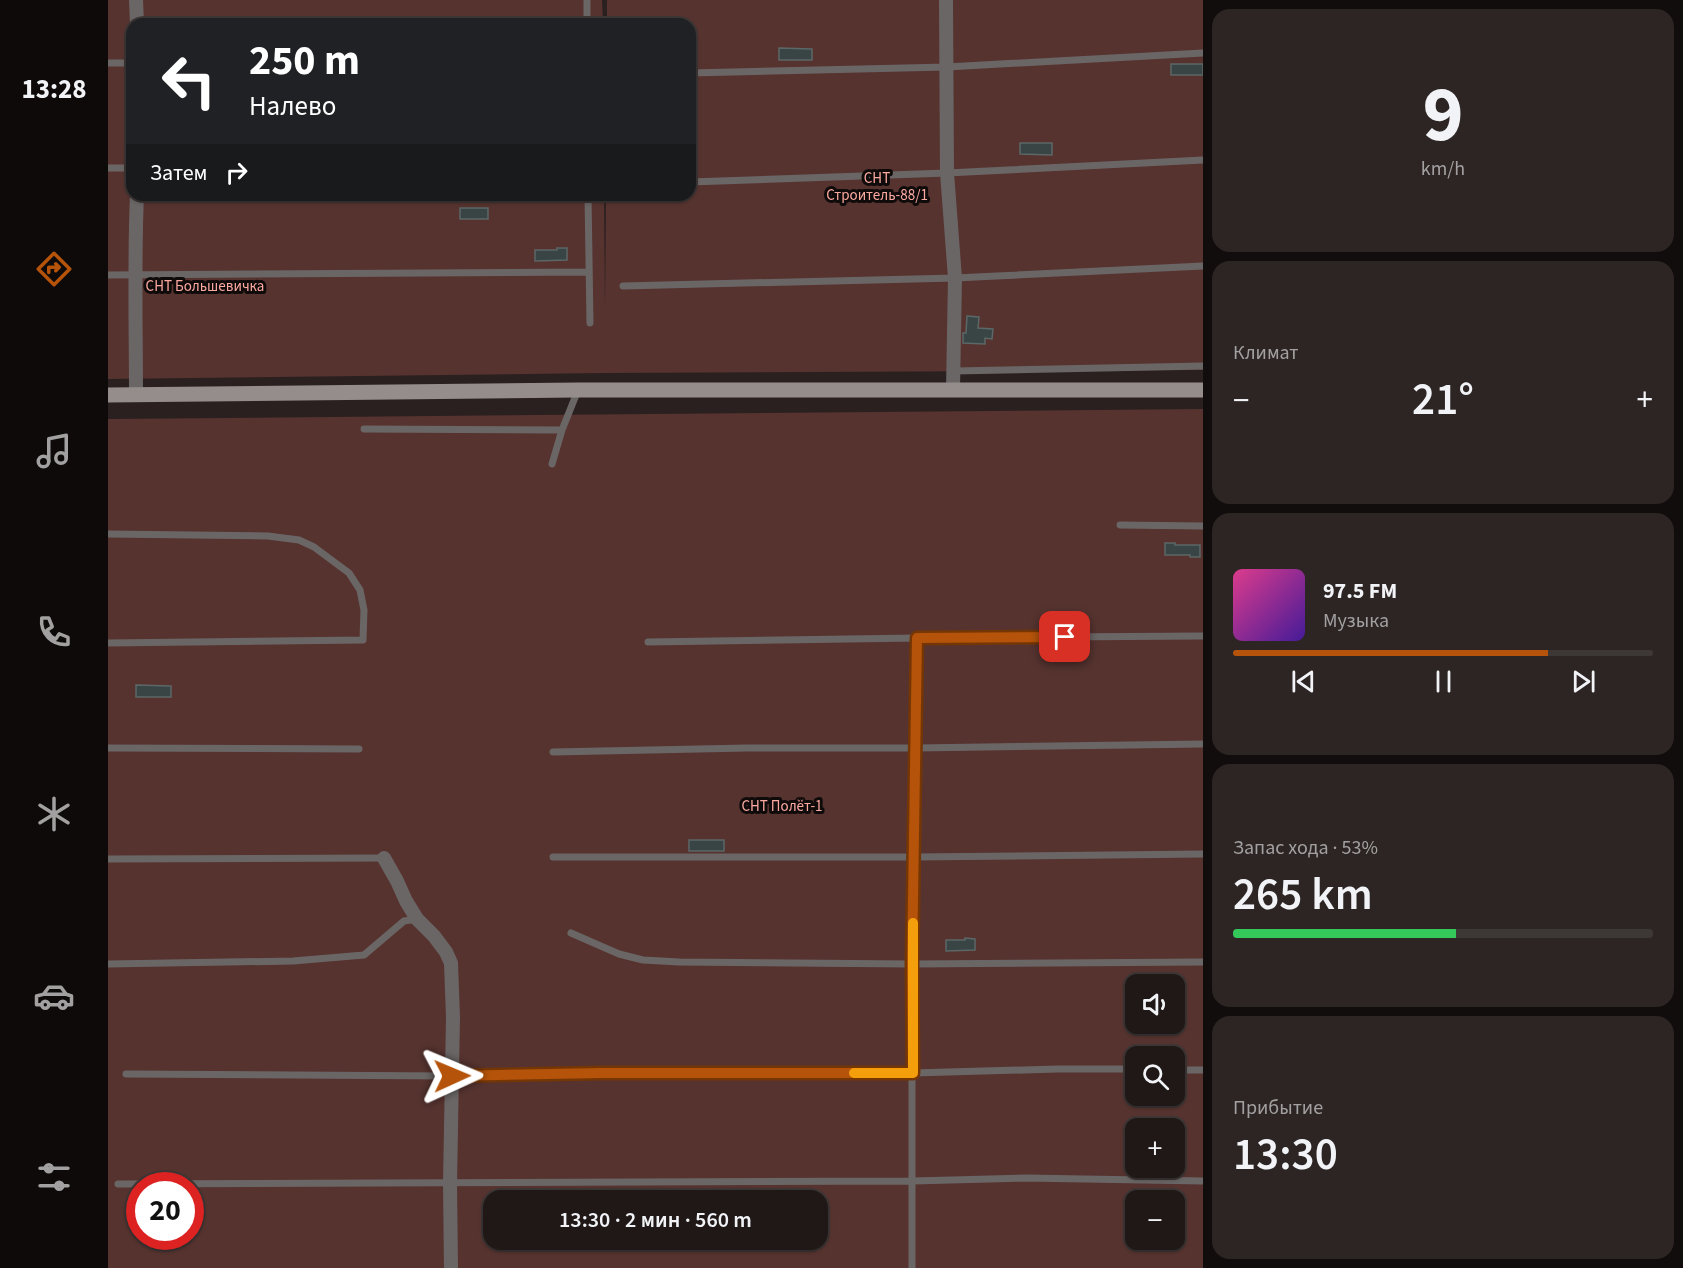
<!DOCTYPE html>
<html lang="ru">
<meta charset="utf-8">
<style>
body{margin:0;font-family:"Source Sans 3",sans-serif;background:#2d2524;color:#f1f3f6;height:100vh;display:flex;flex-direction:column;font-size:22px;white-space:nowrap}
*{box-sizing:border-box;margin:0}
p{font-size:20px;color:#a2a0a1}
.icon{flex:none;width:33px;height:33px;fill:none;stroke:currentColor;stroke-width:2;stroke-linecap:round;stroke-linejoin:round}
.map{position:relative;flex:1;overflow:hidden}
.panel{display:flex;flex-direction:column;gap:9px;padding:9px;background:#120d0d;width:480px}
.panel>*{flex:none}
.guide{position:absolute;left:18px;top:18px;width:570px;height:183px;border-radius:18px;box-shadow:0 2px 4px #0004,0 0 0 2px #3d3736;background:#202124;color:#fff;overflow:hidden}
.tools{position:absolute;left:1017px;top:974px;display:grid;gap:12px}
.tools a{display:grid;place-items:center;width:60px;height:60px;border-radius:12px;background:#201817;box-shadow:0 2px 4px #0004,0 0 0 2px #3d3736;font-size:30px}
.speed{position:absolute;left:18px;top:1172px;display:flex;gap:12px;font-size:30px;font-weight:700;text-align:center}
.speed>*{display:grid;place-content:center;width:78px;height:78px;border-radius:50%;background:#201817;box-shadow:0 2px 4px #0004,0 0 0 2px #3d3736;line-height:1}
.speed .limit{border:9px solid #d22;background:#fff;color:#111}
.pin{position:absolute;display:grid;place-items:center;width:51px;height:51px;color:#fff;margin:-26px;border-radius:12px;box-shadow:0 3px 9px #0006}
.me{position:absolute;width:66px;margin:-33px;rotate:89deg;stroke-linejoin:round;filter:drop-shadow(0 0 4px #0008)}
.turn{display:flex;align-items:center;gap:21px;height:126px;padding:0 24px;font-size:27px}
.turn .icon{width:78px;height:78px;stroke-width:2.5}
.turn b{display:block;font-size:42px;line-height:51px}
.then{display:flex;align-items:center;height:57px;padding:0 24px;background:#0003;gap:12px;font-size:22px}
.big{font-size:45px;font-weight:600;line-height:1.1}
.panel .widget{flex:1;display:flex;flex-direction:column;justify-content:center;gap:9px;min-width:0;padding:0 21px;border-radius:18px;background:#2d2524}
.panel .dial{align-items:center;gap:0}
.dial b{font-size:78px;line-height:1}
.song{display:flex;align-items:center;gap:18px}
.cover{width:72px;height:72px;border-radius:9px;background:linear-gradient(135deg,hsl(330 70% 55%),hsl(260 70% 35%))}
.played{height:6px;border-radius:3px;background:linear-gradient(90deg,#b45309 75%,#3d3736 75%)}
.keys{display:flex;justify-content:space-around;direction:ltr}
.heat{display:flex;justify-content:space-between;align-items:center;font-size:33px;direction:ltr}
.charge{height:9px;border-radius:4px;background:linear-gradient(90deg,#34c759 53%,#3d3736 0)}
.trip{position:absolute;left:375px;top:1190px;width:345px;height:60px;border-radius:18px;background:#201817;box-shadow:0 2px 4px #0004,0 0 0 2px #3d3736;font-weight:600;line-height:60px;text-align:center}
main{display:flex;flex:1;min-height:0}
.tabs{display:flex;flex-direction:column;width:108px;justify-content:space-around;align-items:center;background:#0d0a09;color:#a2a0a1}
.tabs .icon{width:42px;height:42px}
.tabs .active{color:#b45309}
.tabs b{font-size:27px;color:#f1f3f6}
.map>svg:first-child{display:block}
.green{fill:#56332f;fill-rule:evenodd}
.building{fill:#394444;stroke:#5c6767;stroke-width:1.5}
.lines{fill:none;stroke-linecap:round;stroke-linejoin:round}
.lane{stroke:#6b6666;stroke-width:7}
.street{stroke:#6b6666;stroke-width:14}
.secondary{stroke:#958d8c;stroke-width:15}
.route-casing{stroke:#753606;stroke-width:15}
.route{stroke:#b45309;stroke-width:10}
.slow{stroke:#f59e0b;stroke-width:10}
.labels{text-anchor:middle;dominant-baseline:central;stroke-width:6;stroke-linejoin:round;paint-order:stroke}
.park-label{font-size:15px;fill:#fda9a0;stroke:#0f0b0b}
</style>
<main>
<nav class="tabs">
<b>13:28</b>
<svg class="icon active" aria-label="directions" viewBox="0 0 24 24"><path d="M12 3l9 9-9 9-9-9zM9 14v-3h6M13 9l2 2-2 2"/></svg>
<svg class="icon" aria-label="music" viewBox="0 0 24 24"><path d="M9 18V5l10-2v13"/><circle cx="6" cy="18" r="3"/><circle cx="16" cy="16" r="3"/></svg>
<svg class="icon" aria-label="phone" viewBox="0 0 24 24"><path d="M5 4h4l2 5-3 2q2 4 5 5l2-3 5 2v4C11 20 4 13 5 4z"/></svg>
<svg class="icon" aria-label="climate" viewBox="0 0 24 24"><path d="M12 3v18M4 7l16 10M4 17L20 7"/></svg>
<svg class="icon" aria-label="car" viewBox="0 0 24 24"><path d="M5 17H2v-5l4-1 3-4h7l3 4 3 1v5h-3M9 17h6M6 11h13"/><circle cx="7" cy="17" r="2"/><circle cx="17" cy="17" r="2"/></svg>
<svg class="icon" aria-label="filters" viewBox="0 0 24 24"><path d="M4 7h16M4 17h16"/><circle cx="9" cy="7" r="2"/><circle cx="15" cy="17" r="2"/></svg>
</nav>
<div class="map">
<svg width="1095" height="1268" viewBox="0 0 1095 1268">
<rect width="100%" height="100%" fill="#2a201f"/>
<path class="green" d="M0,0H494L495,24H24V195H496L497,308L498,195H582V24H499V0H1095V370L497,373L0,379Z
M1095,409V1268H0V419ZM1028,984H1066V1023H1028ZM1028,1056H1066V1095H1028ZM1028,1128H1066V1167H1028ZM32,1185H82V1236H32ZM386,1200H710V1239H386ZM1028,1200H1066V1239H1028Z"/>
<path class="building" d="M671,48L704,49V60H671Z
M1063,64H1095V75H1063Z
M912,143H944V155L912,154Z
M352,208H380V219H352Z
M449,248H459V260L427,261V250H449Z
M859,316L871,317L870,328L885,329L884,339L877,338V344L855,343V333H858Z
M1057,543H1067V545H1092V557H1082V555H1057Z
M28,685L63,686V697H28Z
M581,840H616V851H581Z
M857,938L867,939V950L838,951V940H857Z"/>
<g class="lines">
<path class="lane" d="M479,0V24
M0,63H24
M582,73L839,67L1095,53
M0,168H24
M582,182L839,173L1095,160
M480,195L482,323
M0,275L481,272
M515,286L847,278L1095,266
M846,371L1095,366
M256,429L454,430
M444,464L454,430L470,390
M1012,525L1095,526
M0,534L160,536L191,540L206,547L241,573L252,590L256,610L255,640L0,643
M540,642L809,638L1095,636
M0,748L251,749
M445,752L639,748H807L1095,744
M445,857H806L1095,854
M0,859L276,858
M463,933L511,954L535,960L571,962L804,964L1095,962
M0,964L185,961L256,955L296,921L309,919
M1066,1070H1095
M18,1074L343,1076L493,1073H805L950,1069H1028
M10,1184L805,1181L918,1178L1095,1181
M804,1268V964L809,638"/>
<path class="street" d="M28,0L29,24
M838,0L839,173L847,278L845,389
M28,395C28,328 26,262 29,195
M276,858L289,881L298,901L309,919L326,936L338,952L343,963L345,1017L342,1183L343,1268"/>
<path class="secondary" d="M0,395L470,390H1095"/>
</g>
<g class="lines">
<defs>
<path id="route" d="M344,1076L493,1073H805L804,964L809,638L957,637"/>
</defs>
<use href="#route" class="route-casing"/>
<use href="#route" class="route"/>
<path class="slow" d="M746,1073H805V923"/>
</g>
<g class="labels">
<g class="park-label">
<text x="769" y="178">СНТ<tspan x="769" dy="17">Строитель-88/1</tspan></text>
<text x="97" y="286">СНТ Большевичка</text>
<text x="674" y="806">СНТ Полёт-1</text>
</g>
</g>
</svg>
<div class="tools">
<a><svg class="icon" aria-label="sound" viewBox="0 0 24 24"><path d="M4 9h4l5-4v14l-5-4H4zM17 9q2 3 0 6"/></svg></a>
<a><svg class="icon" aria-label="search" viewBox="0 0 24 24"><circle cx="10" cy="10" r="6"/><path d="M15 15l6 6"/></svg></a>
<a>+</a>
<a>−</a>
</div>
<div class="speed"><div class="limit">20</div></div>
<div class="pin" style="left:957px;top:637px;background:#d93025"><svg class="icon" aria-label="arrive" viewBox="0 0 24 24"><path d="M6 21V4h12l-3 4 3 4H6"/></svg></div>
<svg class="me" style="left:344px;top:1076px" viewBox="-20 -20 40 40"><path d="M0-17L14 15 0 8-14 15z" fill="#b45309" stroke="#fff" stroke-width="4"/></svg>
<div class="trip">13:30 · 2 мин · 560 m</div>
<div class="guide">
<div class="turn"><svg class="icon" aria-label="left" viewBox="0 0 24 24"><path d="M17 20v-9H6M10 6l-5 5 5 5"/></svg><div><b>250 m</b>Налево</div></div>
<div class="then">Затем<svg class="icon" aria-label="right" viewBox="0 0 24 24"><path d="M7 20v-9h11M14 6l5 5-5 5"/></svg></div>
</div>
</div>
<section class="panel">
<div class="widget dial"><b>9</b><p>km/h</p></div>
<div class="widget"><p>Климат</p>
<div class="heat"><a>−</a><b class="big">21°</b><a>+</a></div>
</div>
<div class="widget">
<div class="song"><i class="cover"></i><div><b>97.5 FM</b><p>Музыка</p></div></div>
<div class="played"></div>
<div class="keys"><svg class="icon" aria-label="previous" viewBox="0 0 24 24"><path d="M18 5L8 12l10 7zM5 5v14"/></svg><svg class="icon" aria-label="pause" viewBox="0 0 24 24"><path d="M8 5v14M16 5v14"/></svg><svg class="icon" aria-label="next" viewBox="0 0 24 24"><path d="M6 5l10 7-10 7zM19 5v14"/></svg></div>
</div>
<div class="widget"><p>Запас хода · 53%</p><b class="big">265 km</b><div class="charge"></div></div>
<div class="widget"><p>Прибытие</p><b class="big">13:30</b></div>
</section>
</main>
